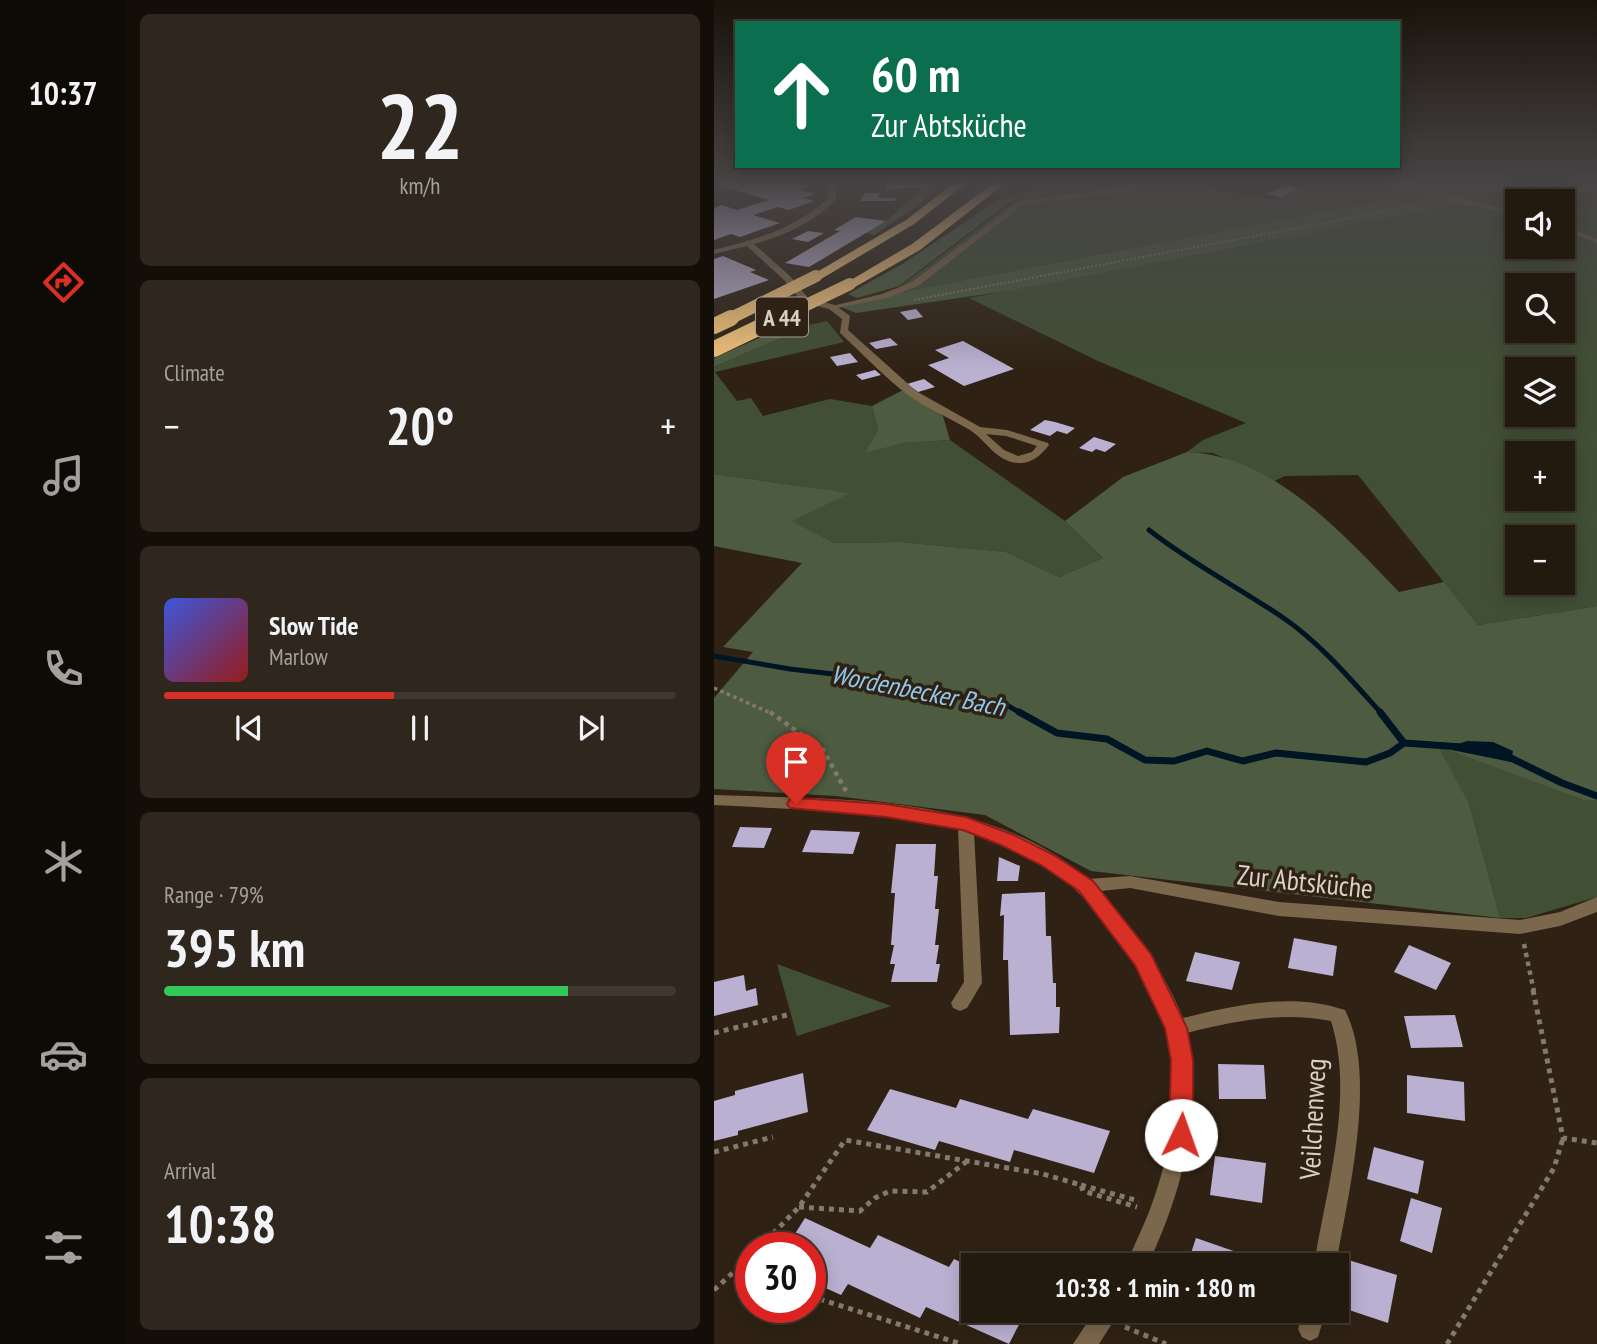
<!DOCTYPE html>
<meta charset="utf-8">
<style>
body{margin:0;font-family:"PT Sans Narrow",sans-serif;background:#2f271d;color:#f1f3f6;height:100vh;display:flex;flex-direction:column;font-size:26px;white-space:nowrap}
*{box-sizing:border-box;margin:0}
p{font-size:23px;color:#a3a19e}
.icon{flex:none;width:38px;height:38px;fill:none;stroke:currentColor;stroke-width:2;stroke-linecap:round;stroke-linejoin:round}
.map{position:relative;flex:1;overflow:hidden}
.side{display:flex;flex-direction:column;gap:14px;padding:14px;background:#130e08;width:588px}
.side>*{flex:none}
.hud{position:absolute;left:21px;top:21px;width:665px;height:147px;border-radius:0px;box-shadow:0 4px 18px #0003,0 0 0 2px #40382f;background:#0b6e4f;color:#fff;overflow:hidden}
.tools{position:absolute;left:791px;top:189px;display:grid;gap:14px}
.tools a{display:grid;place-items:center;width:70px;height:70px;border-radius:0px;background:#231a0f;box-shadow:0 4px 18px #0003,0 0 0 2px #40382f;font-size:35px}
.speed{position:absolute;left:21px;top:1232px;display:flex;gap:14px;font-size:35px;font-weight:700;text-align:center}
.speed>*{display:grid;place-content:center;width:91px;height:91px;border-radius:50%;background:#231a0f;box-shadow:0 4px 18px #0003,0 0 0 2px #40382f;line-height:1}
.speed .limit{border:10px solid #d22;background:#fff;color:#111}
.pin{position:absolute;display:grid;place-items:center;width:60px;height:60px;color:#fff;margin:-72px -30px;border-radius:50% 50% 50% 0;rotate:-45deg;box-shadow:0 0 7px #0007}
.pin .icon{rotate:45deg}
.me{position:absolute;width:77px;margin:-38px;rotate:3deg;stroke-linejoin:round;filter:drop-shadow(0 0 5px #0008)}
.turn{display:flex;align-items:center;gap:24px;height:147px;padding:0 21px;font-size:32px}
.turn .icon{width:91px;height:91px;stroke-width:2.5}
.turn b{display:block;font-size:49px;line-height:60px}
.big{font-size:52px;font-weight:700;line-height:1.1}
.side .tile{flex:1;display:flex;flex-direction:column;justify-content:center;gap:10px;min-width:0;padding:0 24px;border-radius:10px;background:#2f271d}
.side .dial{align-items:center;gap:0}
.dial b{font-size:91px;line-height:1}
.song{display:flex;align-items:center;gap:21px}
.cover{width:84px;height:84px;border-radius:10px;background:linear-gradient(135deg,hsl(230 70% 55%),hsl(0 70% 35%))}
.played{height:7px;border-radius:4px;background:linear-gradient(90deg,#d93025 45%,#40382f 45%)}
.keys{display:flex;justify-content:space-around;direction:ltr}
.heat{display:flex;justify-content:space-between;align-items:center;font-size:38px;direction:ltr}
.charge{height:10px;border-radius:5px;background:linear-gradient(90deg,#34c759 79%,#40382f 0)}
.trip{position:absolute;left:247px;top:1253px;width:388px;height:70px;border-radius:0px;background:#231a0f;box-shadow:0 4px 18px #0003,0 0 0 2px #40382f;font-weight:700;line-height:70px;text-align:center}
main{display:flex;flex:1;min-height:0}
.tabs{display:flex;flex-direction:column;width:126px;justify-content:space-around;align-items:center;background:#0e0a06;color:#a3a19e}
.tabs .icon{width:49px;height:49px}
.tabs .on{color:#d93025}
.tabs b{font-size:32px;color:#f1f3f6}
.map>svg:first-child{display:block}
.green{fill:#414f35;fill-rule:evenodd}
.forest{fill:#4d5c40}
.water{fill:#001524}
.lines{fill:none;stroke-linecap:round;stroke-linejoin:round}
.stream-far1{stroke:#001524;stroke-width:5}
.stream{stroke:#001524;stroke-width:7}
.building{fill:#bab0d1}
.path-far3{stroke:#84796e;stroke-width:2;stroke-dasharray:2 2;stroke-linecap:butt}
.path-far2{stroke:#84796e;stroke-width:3.5;stroke-dasharray:3.5 3.5;stroke-linecap:butt}
.path-far1{stroke:#84796e;stroke-width:4.5;stroke-dasharray:4.5 4.5;stroke-linecap:butt}
.path{stroke:#84796e;stroke-width:5;stroke-dasharray:5 5;stroke-linecap:butt}
.lane{fill:#7b674b;fill-rule:evenodd}
.street{fill:#7b674b;fill-rule:evenodd}
.highway{fill:#f5c47b;fill-rule:evenodd}
.lane-bridge{stroke:#7b674b;stroke-width:7}
.highway-bridge-far1{stroke:#f5c47b;stroke-width:12}
.highway-bridge{stroke:#f5c47b;stroke-width:16}
.route{fill:#d93025;stroke:#8d1f18;stroke-width:2}
.labels{text-anchor:middle;dominant-baseline:central;stroke-width:7;stroke-linejoin:round;paint-order:stroke}
.shield{fill:#2f2214;stroke:#a69c92;stroke-width:2}
.shield-label{font-size:23px;font-weight:bold;fill:#d9d1c8}
.water-label{font-size:26px;font-style:italic;fill:#90c8ec;stroke:#2f2214}
.near-street-label{font-size:28px;fill:#d9d1c8;stroke:#2f2214}
</style>
<main>
<nav class="tabs">
<b>10:37</b>
<svg class="icon on" aria-label="directions" viewBox="0 0 24 24"><path d="M12 3l9 9-9 9-9-9zM9 14v-3h6M13 9l2 2-2 2"/></svg>
<svg class="icon" aria-label="music" viewBox="0 0 24 24"><path d="M9 18V5l10-2v13"/><circle cx="6" cy="18" r="3"/><circle cx="16" cy="16" r="3"/></svg>
<svg class="icon" aria-label="phone" viewBox="0 0 24 24"><path d="M5 4h4l2 5-3 2q2 4 5 5l2-3 5 2v4C11 20 4 13 5 4z"/></svg>
<svg class="icon" aria-label="climate" viewBox="0 0 24 24"><path d="M12 3v18M4 7l16 10M4 17L20 7"/></svg>
<svg class="icon" aria-label="car" viewBox="0 0 24 24"><path d="M5 17H2v-5l4-1 3-4h7l3 4 3 1v5h-3M9 17h6M6 11h13"/><circle cx="7" cy="17" r="2"/><circle cx="17" cy="17" r="2"/></svg>
<svg class="icon" aria-label="filters" viewBox="0 0 24 24"><path d="M4 7h16M4 17h16"/><circle cx="9" cy="7" r="2"/><circle cx="15" cy="17" r="2"/></svg>
</nav>
<section class="side">
<div class="tile dial"><b>22</b><p>km/h</p></div>
<div class="tile"><p>Climate</p>
<div class="heat"><a>−</a><b class="big">20°</b><a>+</a></div>
</div>
<div class="tile">
<div class="song"><i class="cover"></i><div><b>Slow Tide</b><p>Marlow</p></div></div>
<div class="played"></div>
<div class="keys"><svg class="icon" aria-label="previous" viewBox="0 0 24 24"><path d="M18 5L8 12l10 7zM5 5v14"/></svg><svg class="icon" aria-label="pause" viewBox="0 0 24 24"><path d="M8 5v14M16 5v14"/></svg><svg class="icon" aria-label="next" viewBox="0 0 24 24"><path d="M6 5l10 7-10 7zM19 5v14"/></svg></div>
</div>
<div class="tile"><p>Range · 79%</p><b class="big">395 km</b><div class="charge"></div></div>
<div class="tile"><p>Arrival</p><b class="big">10:38</b></div>
</section>
<div class="map">
<svg width="883" height="1344" viewBox="0 0 883 1344">
<rect width="100%" height="100%" fill="#2f2214"/>
<path class="green" d="M328,181H497L487,188L562,200L597,181H881L825,189L807,182L725,194H702L193,291L185,287Z
M807,193L883,200V606L764,625L644,475L571,476L560,481L499,453L473,452L489,440L532,423L384,361L255,298ZM803,201H849V247H803ZM803,285H849V331H803ZM803,369H849V415H803ZM803,453H849V499H803ZM803,537H849V583H803Z
M113,321L130,342L1,372L23,401L37,398L49,416L116,399L158,406L164,430L152,452L190,443L236,440L351,521L389,558L345,577L292,552L186,542L120,543L77,521L134,493L0,474V367L99,324Z
M723,745L869,800H883V897L812,918H786L755,803Z
M63,964L177,1006L83,1036Z"/>
<path class="forest" d="M216,181H230L200,208L160,235L152,233L176,218Z
M883,181V200L806,193L300,290L142,313L127,307L193,291L702,194H725L807,182L825,189Z
M297,196H304L185,286L143,298L134,294L190,263L281,202Z
M99,324L0,367V358L54,334Z
M189,390L229,416L236,440L190,443L151,453L164,430L158,406Z
M473,452C559,455 629,534 685,592L730,582L764,625L883,606V800H869L724,746L755,803L786,918L377,871L271,815L122,796L0,789V698L39,652L9,647L88,563L0,546V474L136,493L78,521L120,543L186,542L292,552L345,577L389,558L351,521L409,477Z"/>
<path class="water" d="M753,741L779,742L799,751L797,762L738,750L741,745Z"/>
<g class="lines">
<path class="stream-far1" d="M435,530C478,564 526,588 571,619C608,645 637,680 668,714
M0,656L76,669L171,680L183,690H229L262,702L291,704L308,714"/>
<path class="stream" d="M305,712L343,733L393,739L431,760L460,761L493,751L529,761L562,753L652,762L676,753L690,743L748,747
M666,712L690,743
M793,756L848,783L883,796"/>
</g>
<path class="building" d="M0,181H95L91,183L98,185L86,190L101,194L89,198L100,201L75,210L64,207L39,215L66,223L26,237L17,234L0,240V208L8,205L23,210L55,200L0,184Z
M168,181H209L212,186L173,190Z
M572,185L586,188L567,197L554,194Z
M151,193H166L164,198H182L180,201H146Z
M142,217L172,221L95,267L71,263L126,231L120,230Z
M94,231L110,233L94,242L78,239Z
M9,256L42,270L36,272L55,280L0,299V259Z
M202,309L209,317L194,320L186,312Z
M176,338L184,345L162,349L155,343Z
M249,341L300,369L250,386L214,365L235,358L221,350Z
M136,353L144,362L123,366L116,357Z
M161,370L167,375L148,380L142,375Z
M210,379L221,387L204,392L193,384Z
M331,420L341,422L361,428L353,434L343,431L336,436L316,430Z
M380,437L402,444L391,452L382,449L378,452L365,448Z
M26,827L58,828L50,848L18,847Z
M97,830L146,832L139,854L88,852Z
M182,844H222L220,876H224L221,909H225L221,945H225L222,964H226L223,982H177L181,964H176L180,945H177L181,893H177Z
M285,857L306,866L304,881H283Z
M331,892L332,936H337L339,983H342V1007H346L345,1033L296,1035L294,960H289L290,915L286,916L288,894Z
M580,938L623,946L619,976L574,968Z
M695,945L737,963L722,990L680,972Z
M481,952L526,962L518,990L472,981Z
M30,975L32,991L42,988L44,1005L0,1016V982Z
M741,1015L749,1047L697,1048L690,1016Z
M504,1064L550,1065L552,1099H505Z
M89,1073L94,1112L24,1131V1135L0,1141V1101L21,1095V1091Z
M693,1075L750,1082L751,1121L693,1113Z
M176,1089L242,1108L246,1099L314,1119L319,1109L396,1131L380,1173L300,1150L296,1162L225,1141L221,1150L153,1130Z
M660,1147L710,1161L704,1194L653,1179Z
M501,1156L552,1163L548,1203L496,1195Z
M697,1198L728,1208L718,1253L686,1241Z
M91,1218L156,1248L164,1235L235,1267L240,1259L259,1268V1311H312L295,1344L212,1307L206,1318L134,1284L127,1295L96,1281V1248H72Z
M482,1238L534,1256L531,1265H473Z
M631,1259L683,1275L674,1323L623,1306Z"/>
<g class="lines">
<path class="path-far3" d="M807,187L883,192
M768,193L831,181
M786,197L798,194
M200,300L705,205"/>
<path class="path-far2" d="M0,688L59,714"/>
<path class="path-far1" d="M56,712L109,750L132,791
M810,944L820,992"/>
<path class="path" d="M819,990L849,1138L883,1143
M0,1033L77,1014
M0,1152L59,1137
M367,1185L425,1201
M85,1207L146,1211L161,1198L176,1191L213,1192L252,1162
M45,1248L85,1207L131,1140L329,1174L367,1185L369,1191L423,1207
M28,1265L37,1269
M0,1290L37,1256
M96,1296L247,1344
M411,1327L452,1344
M733,1344L840,1168L849,1138"/>
<path class="lane" d="M427,181H436L412,192L310,204L204,286L173,298L118,309L114,307L168,294L198,282L306,201L411,188Z
M637,181H654L728,195L725,197Z
M754,201L803,212V216L752,204L751,203Z
M849,226L883,239V243L849,230Z"/>
<path class="street" d="M114,181H122V199C100,223 71,235 40,244L76,276L94,298L121,305L136,316L134,330L202,391L266,427L293,430L334,443L335,445C327,455 318,464 304,463C281,461 273,441 256,430C236,418 213,409 194,395C170,377 148,353 126,333L128,319L115,309L88,302L70,280L33,246L0,254V250C42,239 82,229 114,198ZM272,434L292,436L323,446L318,452L304,456L290,450Z
M0,795C124,800 274,792 374,879L416,876L565,902L806,920L846,912L883,897V912L846,926L806,934L565,916L416,888L386,891C419,928 451,973 469,1018C521,1005 578,992 631,1010C664,1075 634,1194 622,1265H600C612,1189 641,1097 617,1021C569,1011 520,1021 473,1033C488,1118 469,1188 434,1265H412C419,1247 428,1230 435,1212C459,1149 473,1068 445,1005C435,982 419,962 405,942C364,882 329,858 260,832L268,983L253,1008L246,1011L239,1008L237,1003L250,982L244,828L159,813L0,805Z
M381,1311H406L385,1344H359Z
M590,1311H612L604,1337L596,1341L588,1337L584,1329Z"/>
<path class="highway" d="M243,181H255L200,224L107,279H97L96,276L192,220Z
M282,181H294L206,250L141,287L136,288L130,284L198,244Z"/>
<path class="lane-bridge" d="M725,195L754,203"/>
<path class="highway-bridge-far1" d="M13,320L102,276
M61,320L136,284"/>
<path class="highway-bridge" d="M0,326L17,318
M0,349L65,318"/>
</g>
<linearGradient id="sky" x2="0" y2="1"><stop stop-color="#1a130b"/><stop offset="0.49" stop-color="#474445"/><stop offset="1" stop-color="#474445" stop-opacity="0"/></linearGradient>
<rect width="883" height="370" fill="url(#sky)"/>
<path class="route" d="M82,798L172,804L252,817L300,835L340,855L379,881L437,954L473,1028L479,1060V1135L475,1142L467,1145L459,1142L455,1135L457,1060L451,1028L421,965L365,891L327,865L287,845L249,830L172,817L76,808L73,804L76,799Z"/>
<g class="labels">
<rect class="shield" x="42" y="297.5" width="52" height="39" rx="5"/>
<g class="shield-label">
<text x="68" y="317">A 44</text>
</g>
<g class="water-label">
<text transform="translate(204 690) rotate(11)">Wordenbecker Bach</text>
</g>
<g class="near-street-label">
<text transform="translate(591 881) rotate(6)">Zur Abtsküche</text>
<text transform="translate(598 1119) rotate(-87)">Veilchenweg</text>
</g>
</g>
</svg>
<div class="tools">
<a><svg class="icon" aria-label="sound" viewBox="0 0 24 24"><path d="M4 9h4l5-4v14l-5-4H4zM17 9q2 3 0 6"/></svg></a>
<a><svg class="icon" aria-label="search" viewBox="0 0 24 24"><circle cx="10" cy="10" r="6"/><path d="M15 15l6 6"/></svg></a>
<a><svg class="icon" aria-label="layers" viewBox="0 0 24 24"><path d="M12 4l9 5-9 5-9-5zM3 14l9 5 9-5"/></svg></a>
<a>+</a>
<a>−</a>
</div>
<div class="speed"><div class="limit">30</div></div>
<div class="pin" style="left:82px;top:804px;background:#d93025"><svg class="icon" aria-label="arrive" viewBox="0 0 24 24"><path d="M6 21V4h12l-3 4 3 4H6"/></svg></div>
<svg class="me" style="left:467px;top:1135px" viewBox="-20 -20 40 40"><circle r="19" fill="#fff"/><path d="M0-13L10 11 0 6-10 11z" fill="#d93025"/></svg>
<div class="trip">10:38 · 1 min · 180 m</div>
<div class="hud">
<div class="turn"><svg class="icon" aria-label="ahead" viewBox="0 0 24 24"><path d="M12 20V5M6 11l6-6 6 6"/></svg><div><b>60 m</b>Zur Abtsküche</div></div>
</div>
</div>
</main>
